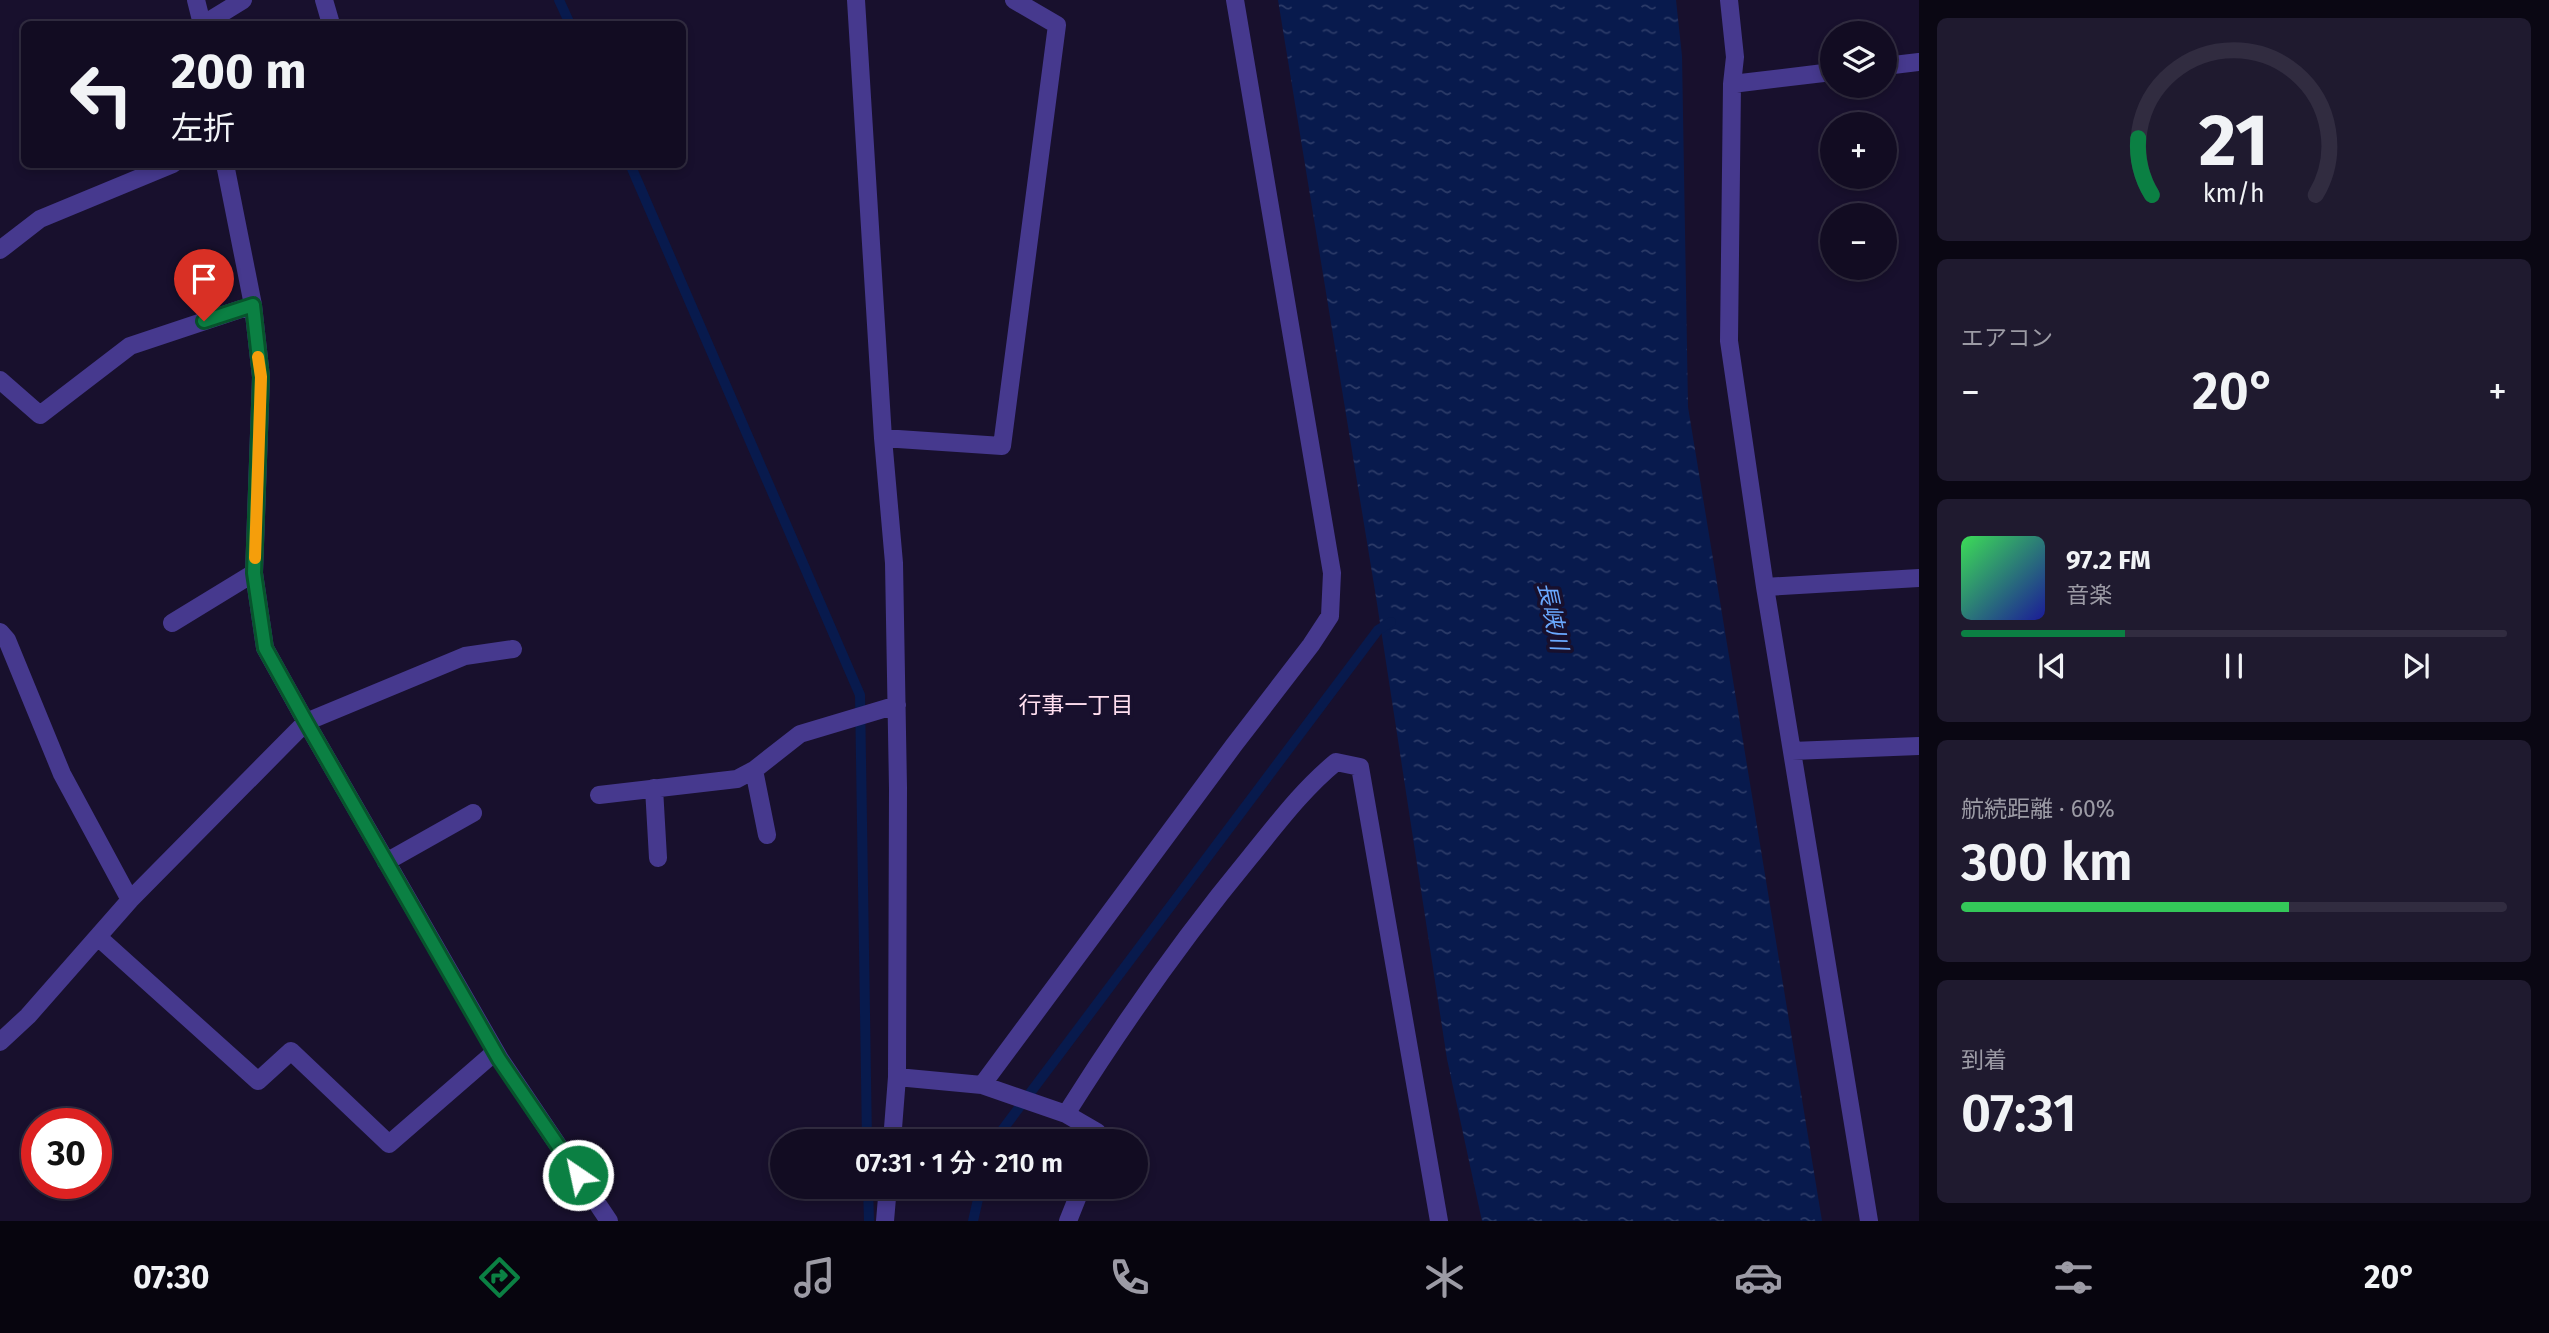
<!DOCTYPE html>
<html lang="ja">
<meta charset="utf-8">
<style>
body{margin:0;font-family:"Fira Sans","Noto Sans JP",sans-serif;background:#1f1a2f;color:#f1f3f6;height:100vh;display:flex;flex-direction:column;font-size:26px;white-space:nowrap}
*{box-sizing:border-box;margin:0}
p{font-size:23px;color:#9c9ba5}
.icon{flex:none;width:38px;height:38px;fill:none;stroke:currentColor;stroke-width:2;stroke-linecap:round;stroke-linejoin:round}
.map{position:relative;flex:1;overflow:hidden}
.drawer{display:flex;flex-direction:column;gap:18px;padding:18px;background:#0a0713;width:630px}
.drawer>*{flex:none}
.banner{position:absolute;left:21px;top:21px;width:665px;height:147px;border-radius:10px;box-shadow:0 4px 10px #0003,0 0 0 2px #312c40;background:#120c22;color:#f1f3f6;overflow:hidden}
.fabs{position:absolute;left:1820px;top:21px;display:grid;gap:14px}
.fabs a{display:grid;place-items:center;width:77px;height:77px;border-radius:50%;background:#120c22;box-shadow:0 4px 10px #0003,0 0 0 2px #312c40;font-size:35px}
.speed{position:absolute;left:21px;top:1108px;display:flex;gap:14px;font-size:35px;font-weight:700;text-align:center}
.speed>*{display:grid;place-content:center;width:91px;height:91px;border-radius:50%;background:#120c22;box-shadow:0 4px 10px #0003,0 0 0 2px #312c40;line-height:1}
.speed .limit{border:10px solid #d22;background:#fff;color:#111}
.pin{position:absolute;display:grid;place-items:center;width:60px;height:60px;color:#fff;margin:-72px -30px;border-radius:50% 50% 50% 0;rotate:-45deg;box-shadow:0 0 7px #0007}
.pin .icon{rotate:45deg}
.me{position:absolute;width:77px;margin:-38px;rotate:326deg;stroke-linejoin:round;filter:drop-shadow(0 0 5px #0008)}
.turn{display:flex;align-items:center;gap:24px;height:147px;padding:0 35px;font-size:32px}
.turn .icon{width:91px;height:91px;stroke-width:2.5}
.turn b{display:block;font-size:49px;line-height:60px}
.big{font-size:52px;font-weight:600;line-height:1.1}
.drawer .tile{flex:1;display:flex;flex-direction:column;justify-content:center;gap:10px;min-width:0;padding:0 24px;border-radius:10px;background:#1f1a2f}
.drawer .dial{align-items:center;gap:0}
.dial svg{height:182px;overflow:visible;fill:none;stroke:#312c40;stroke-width:7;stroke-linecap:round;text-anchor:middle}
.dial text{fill:#f1f3f6;stroke:none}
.song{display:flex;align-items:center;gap:21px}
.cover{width:84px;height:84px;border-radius:10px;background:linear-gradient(135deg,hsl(130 70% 55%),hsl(240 70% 35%))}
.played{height:7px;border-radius:4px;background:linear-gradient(90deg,#0b8043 30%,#312c40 30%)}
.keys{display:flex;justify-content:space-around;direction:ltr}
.heat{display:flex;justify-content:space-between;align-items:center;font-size:38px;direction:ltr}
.charge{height:10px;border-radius:5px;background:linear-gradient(90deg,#34c759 60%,#312c40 0)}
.trip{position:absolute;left:770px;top:1129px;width:378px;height:70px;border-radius:35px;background:#120c22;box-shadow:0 4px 10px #0003,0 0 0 2px #312c40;font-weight:600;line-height:70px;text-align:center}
.dock{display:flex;height:112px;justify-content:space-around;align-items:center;background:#07050e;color:#9c9ba5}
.dock .icon{width:49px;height:49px}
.dock .on{color:#0b8043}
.dock b{font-size:32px;color:#f1f3f6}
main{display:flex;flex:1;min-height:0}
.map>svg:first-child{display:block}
.water{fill:url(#water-ripples)}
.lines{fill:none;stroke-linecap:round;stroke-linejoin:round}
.stream{stroke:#081a4d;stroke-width:10}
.street{stroke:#46398e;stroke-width:18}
.route-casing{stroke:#07532c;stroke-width:18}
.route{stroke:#0b8043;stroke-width:12}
.slow{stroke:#f59e0b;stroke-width:12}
.labels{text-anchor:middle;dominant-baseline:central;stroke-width:7;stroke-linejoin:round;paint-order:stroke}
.water-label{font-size:23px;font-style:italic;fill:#6aa9ff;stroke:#18102d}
.neighbourhood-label{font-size:23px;fill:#ffdeef;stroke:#18102d}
</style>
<main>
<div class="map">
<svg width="1919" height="1221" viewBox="0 0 1919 1221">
<defs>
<pattern id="water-ripples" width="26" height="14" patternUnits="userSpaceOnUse" patternTransform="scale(1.75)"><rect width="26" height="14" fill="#081a4d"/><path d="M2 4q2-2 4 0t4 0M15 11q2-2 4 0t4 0" fill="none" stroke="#2c3b68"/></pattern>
</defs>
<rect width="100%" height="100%" fill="#18102d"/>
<path class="water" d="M1278,0H1676L1682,56L1688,407L1822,1221H1482L1447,1059L1376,597Z"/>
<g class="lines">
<path class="stream" d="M559,0L570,24
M630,164L860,695L867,1141
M994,1141L1378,630L1391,622
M868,1186L869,1221
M973,1221L981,1186"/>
<path class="street" d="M196,0L202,24
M324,0L331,24
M856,0L883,438L894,563L898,788L897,1077L892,1141
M1729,0L1735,57L1732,84L1729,341L1765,587L1869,1221
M204,24L243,0
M1885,66L1919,62
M1732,84L1832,72
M225,164L253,305L261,377L254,573L265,648L306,722L500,1059L609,1221
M0,250L40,219L173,164
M0,380L40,415L130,346L253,305
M883,438L1002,446L1057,25L1014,0
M1765,587L1919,578
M172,623L254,573
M0,632L7,640L62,774L130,900
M1792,751L1919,746
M654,788L658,858
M599,795L737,779L754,770
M767,835L754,770L800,734L897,705
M386,862L473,813
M98,937L258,1081L291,1051L389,1144L495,1052
M0,1042L28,1016L130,900L306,722L465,656L513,649
M897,1077L982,1085L1066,1114L1097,1132L1096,1141
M982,1085L1234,745L1311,645L1330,616L1332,573L1235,0
M1066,1114C1122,1025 1183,938 1250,857C1277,824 1302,790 1336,762L1360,767L1439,1221
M885,1221L888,1186
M1068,1221L1082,1186"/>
</g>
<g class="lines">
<defs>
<path id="route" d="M204,321L253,305L261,377L254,573L265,648L306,722L499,1059L578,1175"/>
</defs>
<use href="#route" class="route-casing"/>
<use href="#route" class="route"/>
<path class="slow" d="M255,558L261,377L258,357"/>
</g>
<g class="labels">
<g class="water-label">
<text transform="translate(1553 616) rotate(78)">長峡川</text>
</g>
<g class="neighbourhood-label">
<text x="1076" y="705">行事一丁目</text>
</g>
</g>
</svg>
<div class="fabs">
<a><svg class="icon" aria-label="layers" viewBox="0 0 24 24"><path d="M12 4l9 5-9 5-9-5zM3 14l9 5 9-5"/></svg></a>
<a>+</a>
<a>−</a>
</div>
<div class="speed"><div class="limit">30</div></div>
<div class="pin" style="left:204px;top:321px;background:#d93025"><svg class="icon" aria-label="arrive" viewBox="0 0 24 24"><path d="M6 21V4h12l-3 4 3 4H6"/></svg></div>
<svg class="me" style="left:578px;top:1175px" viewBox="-20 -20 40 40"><circle r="17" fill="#0b8043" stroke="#fff" stroke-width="3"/><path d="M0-11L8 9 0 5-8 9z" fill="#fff"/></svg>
<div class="trip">07:31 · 1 分 · 210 m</div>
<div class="banner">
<div class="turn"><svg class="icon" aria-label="left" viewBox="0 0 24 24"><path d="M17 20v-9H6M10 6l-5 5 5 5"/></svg><div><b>200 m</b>左折</div></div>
</div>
</div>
<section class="drawer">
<div class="tile dial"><svg viewBox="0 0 100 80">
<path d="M14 69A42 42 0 1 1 86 69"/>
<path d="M14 69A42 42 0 0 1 8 44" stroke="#0b8043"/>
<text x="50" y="56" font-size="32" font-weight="700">21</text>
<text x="50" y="72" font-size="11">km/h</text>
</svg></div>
<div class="tile"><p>エアコン</p>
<div class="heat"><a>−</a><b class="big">20°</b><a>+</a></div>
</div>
<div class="tile">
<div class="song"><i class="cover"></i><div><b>97.2 FM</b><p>音楽</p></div></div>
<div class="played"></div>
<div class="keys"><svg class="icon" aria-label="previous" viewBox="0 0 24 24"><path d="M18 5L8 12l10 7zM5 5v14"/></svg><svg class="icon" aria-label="pause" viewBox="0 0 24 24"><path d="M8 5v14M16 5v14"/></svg><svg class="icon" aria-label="next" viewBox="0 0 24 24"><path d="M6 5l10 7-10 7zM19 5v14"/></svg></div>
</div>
<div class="tile"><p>航続距離 · 60%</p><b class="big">300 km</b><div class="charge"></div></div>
<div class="tile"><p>到着</p><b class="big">07:31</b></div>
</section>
</main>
<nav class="dock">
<b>07:30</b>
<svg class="icon on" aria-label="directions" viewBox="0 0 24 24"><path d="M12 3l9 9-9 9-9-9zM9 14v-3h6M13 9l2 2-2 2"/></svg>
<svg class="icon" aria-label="music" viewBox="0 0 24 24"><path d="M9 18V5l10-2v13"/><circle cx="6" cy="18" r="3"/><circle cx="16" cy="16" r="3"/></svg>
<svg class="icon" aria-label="phone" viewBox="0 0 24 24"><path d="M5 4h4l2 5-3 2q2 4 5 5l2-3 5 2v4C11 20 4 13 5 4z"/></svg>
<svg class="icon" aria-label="climate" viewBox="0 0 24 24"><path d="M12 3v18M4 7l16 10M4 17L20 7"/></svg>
<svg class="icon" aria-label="car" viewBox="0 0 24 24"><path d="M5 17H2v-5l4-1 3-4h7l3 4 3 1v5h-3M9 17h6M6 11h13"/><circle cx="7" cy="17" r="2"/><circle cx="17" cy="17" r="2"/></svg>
<svg class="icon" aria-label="filters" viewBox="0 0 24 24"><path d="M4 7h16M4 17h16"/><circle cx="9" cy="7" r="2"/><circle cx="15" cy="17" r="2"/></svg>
<b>20°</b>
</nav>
